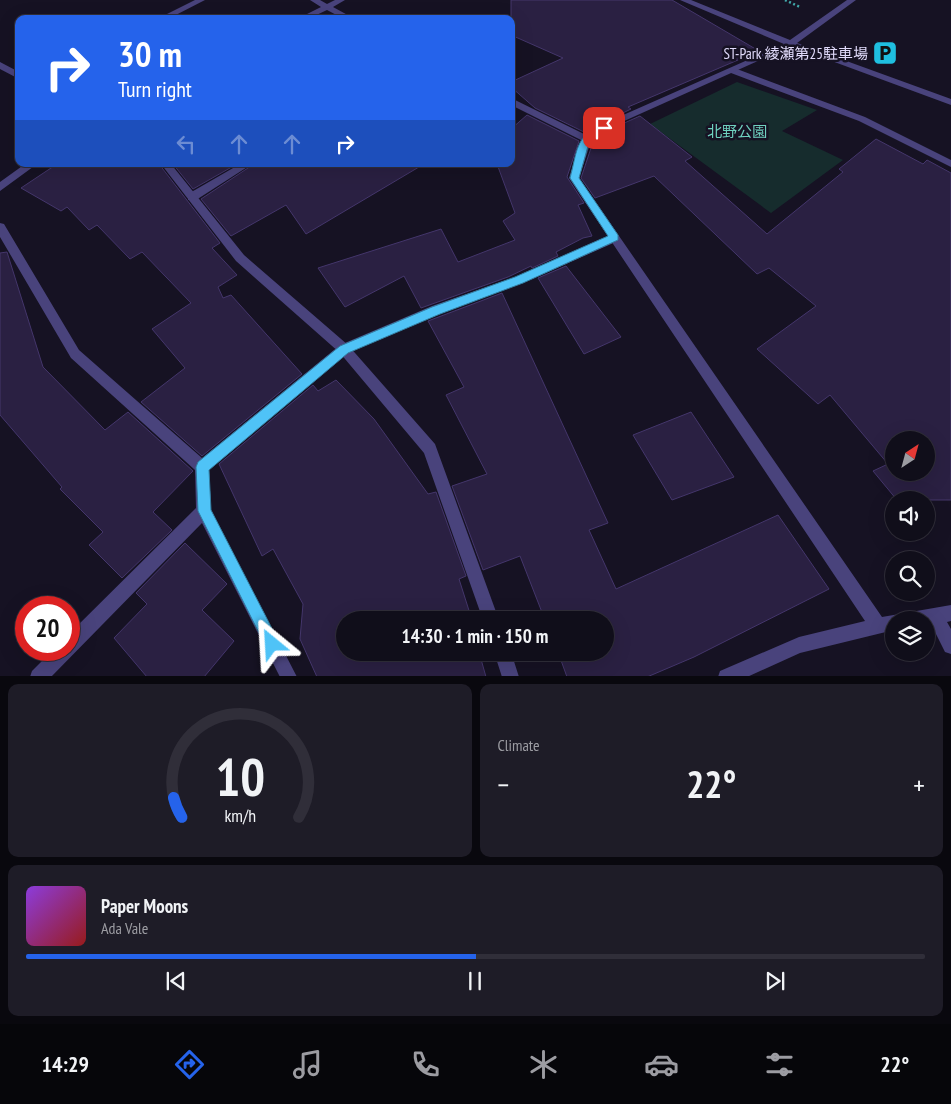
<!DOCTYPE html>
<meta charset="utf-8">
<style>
body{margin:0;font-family:"PT Sans Narrow","Noto Sans JP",sans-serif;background:#1e1c27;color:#f1f3f6;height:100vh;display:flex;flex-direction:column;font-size:19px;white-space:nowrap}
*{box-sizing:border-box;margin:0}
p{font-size:16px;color:#9c9ca2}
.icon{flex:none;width:28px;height:28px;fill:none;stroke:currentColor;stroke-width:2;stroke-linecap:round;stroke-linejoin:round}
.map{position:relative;height:676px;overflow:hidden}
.side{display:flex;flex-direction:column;gap:8px;padding:8px;background:#09080e;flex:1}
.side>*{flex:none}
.top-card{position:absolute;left:15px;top:15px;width:500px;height:152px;border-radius:10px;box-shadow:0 5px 20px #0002,0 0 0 1px #302e39;background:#2563eb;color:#fff;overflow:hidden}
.needle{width:32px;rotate:36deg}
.fabs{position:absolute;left:885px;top:431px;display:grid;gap:10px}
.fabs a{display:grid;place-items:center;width:50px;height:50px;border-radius:50%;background:#100e1a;box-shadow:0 5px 20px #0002,0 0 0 1px #302e39;font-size:25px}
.speed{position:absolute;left:15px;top:596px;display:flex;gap:10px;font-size:25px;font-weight:700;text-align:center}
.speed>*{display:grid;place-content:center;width:65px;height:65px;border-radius:50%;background:#100e1a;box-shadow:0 5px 20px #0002,0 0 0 1px #302e39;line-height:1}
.speed .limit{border:8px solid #d22;background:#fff;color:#111}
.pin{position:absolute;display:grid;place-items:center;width:42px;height:42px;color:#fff;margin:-21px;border-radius:10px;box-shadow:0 2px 8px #0006}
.me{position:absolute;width:55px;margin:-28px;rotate:333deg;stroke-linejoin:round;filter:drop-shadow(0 0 4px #0008)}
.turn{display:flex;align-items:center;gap:18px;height:105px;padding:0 20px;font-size:22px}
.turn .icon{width:65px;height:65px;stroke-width:2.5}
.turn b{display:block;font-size:35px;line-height:42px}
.lanes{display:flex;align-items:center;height:48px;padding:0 20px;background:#0003;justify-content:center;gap:25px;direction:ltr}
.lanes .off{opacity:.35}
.big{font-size:38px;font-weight:600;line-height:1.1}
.side .card{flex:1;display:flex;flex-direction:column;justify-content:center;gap:8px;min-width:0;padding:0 18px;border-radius:10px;background:#1e1c27}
.side .dial{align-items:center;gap:0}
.dial svg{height:130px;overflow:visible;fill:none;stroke:#302e39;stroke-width:7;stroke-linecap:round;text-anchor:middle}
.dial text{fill:#f1f3f6;stroke:none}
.song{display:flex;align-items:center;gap:15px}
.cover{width:60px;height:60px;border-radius:8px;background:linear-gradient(135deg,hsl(270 70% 55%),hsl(0 70% 35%))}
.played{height:5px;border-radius:2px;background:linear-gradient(90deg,#2563eb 50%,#302e39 50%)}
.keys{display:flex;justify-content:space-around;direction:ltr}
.heat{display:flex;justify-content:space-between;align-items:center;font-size:28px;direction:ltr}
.side .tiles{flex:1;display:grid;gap:8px;grid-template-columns:1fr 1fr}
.card:last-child{grid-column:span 2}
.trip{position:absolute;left:336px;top:611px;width:278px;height:50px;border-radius:25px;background:#100e1a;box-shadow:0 5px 20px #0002,0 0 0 1px #302e39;font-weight:600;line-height:50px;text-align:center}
.tab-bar{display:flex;height:80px;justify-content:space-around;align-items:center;background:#06060a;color:#9c9ca2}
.tab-bar .icon{width:35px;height:35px}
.tab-bar .active{color:#2563eb}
.tab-bar b{font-size:22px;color:#f1f3f6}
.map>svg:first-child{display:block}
.green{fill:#162c2d}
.building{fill:#2a2042;stroke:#44366b;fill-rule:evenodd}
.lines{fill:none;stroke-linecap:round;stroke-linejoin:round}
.path{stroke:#40a7a8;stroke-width:2.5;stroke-dasharray:2 2.5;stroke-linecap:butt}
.lane{fill:#49437c;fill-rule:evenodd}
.street{fill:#49437c;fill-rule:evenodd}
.route{fill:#4fc3f7;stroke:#337fa1}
.labels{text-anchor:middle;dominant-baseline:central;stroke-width:5;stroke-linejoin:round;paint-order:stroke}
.far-poi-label{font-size:15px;fill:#e0dafa;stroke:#161223;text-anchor:end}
.far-park-label{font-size:15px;fill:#6fd0bf;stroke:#161223}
</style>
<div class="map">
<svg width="951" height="677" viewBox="0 0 951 677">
<rect width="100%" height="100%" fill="#161223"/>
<path class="green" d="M737,82L817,110L782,131L843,160L771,213L650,124Z"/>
<path class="building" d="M511,0H672L759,51L628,107L631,109L584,132L535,108L511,87V82L563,58L511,35Z
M527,115L579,141L567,177L584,203L578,205L592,236L583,238L556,252L558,256L532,268L531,266L508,277L421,308L404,276L345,307L318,268L441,229L458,262L515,240L503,221L515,213L497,164H511V129Z
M640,116L692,157L685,161L767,234L843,172L839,169L876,139L923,164L927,160L951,173V500H897L873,471L888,464L830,395L818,404L757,349L816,306L769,268L757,274L654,176L595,198L581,178L595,136ZM894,440H926V472H894Z
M57,164H159L220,243L212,248L237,275L218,287L223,298L231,295L302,374L202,456L141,402L185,368L152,329L191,303L142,252L130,259L97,225L89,230L67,207L61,211L21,188Z
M173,164H237L193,189Z
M254,164H424L306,234L286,205L231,236L201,199Z
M7,252L43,367L105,430L128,412L193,471L153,512L172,530L122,578L89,545L103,532L60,489L62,487L0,415V253Z
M566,266L621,337L584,354L538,278Z
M502,293L608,523L589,530L616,589L778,515L829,589L694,657L647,677H567L558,652H605V620H545L520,556L483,570L452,486L487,474L446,395L464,387L428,321Z
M336,380L374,419L428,494L436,492L466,576L459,579L472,620H345V652H479L486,677H317L300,639L303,604L273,549L262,556L219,464L313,385L318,391Z
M691,412L734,477L672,500L633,435Z
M185,543L227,584L202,610L234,641L204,677H147L114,638L147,604L136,593Z"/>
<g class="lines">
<path class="path" d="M785,0L800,7"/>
<path class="lane" d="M195,0H205L168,19H157Z
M731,69H737L865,117L951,160V167L859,121L731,73Z
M25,164H37L0,191V182Z
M240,164H252L196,200H188V194Z
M0,223L4,224L79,350L202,458L340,345L432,306L515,277L610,235H618L620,238L618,241L523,283L440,314L348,353L209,470L211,510L297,677H280L202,523L51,677H30L32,671L53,650H69V634L196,508L195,470L71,358L0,237Z"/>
<path class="street" d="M310,0H320L327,4L335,0H345L333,7L355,19H344L327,10L308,19H297L321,7Z
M680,0H691L790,40L847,0H856L797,43L951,99V105L791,46L593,135L579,178L882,617L951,605V621L947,622L951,629V654L945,652L931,624L926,625V620H894V630L800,653L747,677H718L720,671L799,637L865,621L569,178L581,140L511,105V98L584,134L587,131L784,44Z
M0,62L19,72V79L0,69Z
M161,164H171L244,255L348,345L435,444L499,620H483L424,453L340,353L236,261Z
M494,652H511L519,677H502Z"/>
</g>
<path class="route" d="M601,125L609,128L590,139L579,178L618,235V240L523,283L440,314L348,353L209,470L211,510L280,644L277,649L272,651L267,649L198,511L196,467L198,462L340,346L432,307L515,277L608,236L570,178C577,153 575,136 601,125Z"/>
<defs>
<symbol id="parking-square" viewBox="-11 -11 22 22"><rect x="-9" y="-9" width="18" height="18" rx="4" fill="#1fbfe0" stroke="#161223"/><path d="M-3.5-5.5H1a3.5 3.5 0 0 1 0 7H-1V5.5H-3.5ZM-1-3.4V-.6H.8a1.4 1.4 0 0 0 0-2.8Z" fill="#111"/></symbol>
</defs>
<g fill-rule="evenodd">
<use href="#parking-square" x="871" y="39" width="28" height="28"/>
</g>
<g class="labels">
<g class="far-poi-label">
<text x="868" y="53">ST-Park 綾瀬第25駐車場</text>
</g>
<g class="far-park-label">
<text x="737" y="131">北野公園</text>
</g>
</g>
</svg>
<div class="fabs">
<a><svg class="needle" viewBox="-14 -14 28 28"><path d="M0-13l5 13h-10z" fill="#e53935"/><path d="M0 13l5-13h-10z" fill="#9c9ca2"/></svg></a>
<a><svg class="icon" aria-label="sound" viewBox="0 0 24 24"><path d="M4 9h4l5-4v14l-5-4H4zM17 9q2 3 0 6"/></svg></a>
<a><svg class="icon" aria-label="search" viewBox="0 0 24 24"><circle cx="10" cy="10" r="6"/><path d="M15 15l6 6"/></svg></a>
<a><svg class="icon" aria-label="layers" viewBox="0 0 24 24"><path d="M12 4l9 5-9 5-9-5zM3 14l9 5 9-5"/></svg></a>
</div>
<div class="speed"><div class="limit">20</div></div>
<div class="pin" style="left:604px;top:128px;background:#d93025"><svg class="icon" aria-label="arrive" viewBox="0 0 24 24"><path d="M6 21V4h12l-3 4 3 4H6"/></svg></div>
<svg class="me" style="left:272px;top:644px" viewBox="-20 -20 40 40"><path d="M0-17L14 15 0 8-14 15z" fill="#4fc3f7" stroke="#fff" stroke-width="4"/></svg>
<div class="trip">14:30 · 1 min · 150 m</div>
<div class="top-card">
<div class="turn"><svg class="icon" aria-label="right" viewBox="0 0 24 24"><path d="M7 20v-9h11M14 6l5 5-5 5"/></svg><div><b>30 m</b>Turn right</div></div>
<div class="lanes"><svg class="icon off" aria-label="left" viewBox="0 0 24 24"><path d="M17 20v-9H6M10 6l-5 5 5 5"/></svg><svg class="icon off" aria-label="ahead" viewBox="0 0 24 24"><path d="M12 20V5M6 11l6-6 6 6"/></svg><svg class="icon off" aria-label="ahead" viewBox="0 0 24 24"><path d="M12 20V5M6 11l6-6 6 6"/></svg><svg class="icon" aria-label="right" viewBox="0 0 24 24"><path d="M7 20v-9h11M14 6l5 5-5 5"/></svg></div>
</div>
</div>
<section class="side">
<div class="tiles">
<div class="card dial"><svg viewBox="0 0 100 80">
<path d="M14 69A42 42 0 1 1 86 69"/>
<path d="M14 69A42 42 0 0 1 9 57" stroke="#2563eb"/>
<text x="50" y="56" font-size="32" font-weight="700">10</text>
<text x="50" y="72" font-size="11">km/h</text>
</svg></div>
<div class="card"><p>Climate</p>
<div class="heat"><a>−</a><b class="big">22°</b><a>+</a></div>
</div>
<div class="card">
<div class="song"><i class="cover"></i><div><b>Paper Moons</b><p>Ada Vale</p></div></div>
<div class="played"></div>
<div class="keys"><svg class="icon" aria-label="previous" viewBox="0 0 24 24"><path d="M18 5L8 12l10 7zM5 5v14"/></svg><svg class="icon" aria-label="pause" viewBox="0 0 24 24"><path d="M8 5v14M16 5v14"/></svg><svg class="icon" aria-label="next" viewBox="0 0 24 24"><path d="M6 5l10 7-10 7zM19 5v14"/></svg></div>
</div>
</div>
</section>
<nav class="tab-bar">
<b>14:29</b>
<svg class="icon active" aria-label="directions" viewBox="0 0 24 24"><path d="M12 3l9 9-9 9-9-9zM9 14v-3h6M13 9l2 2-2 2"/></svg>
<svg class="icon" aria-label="music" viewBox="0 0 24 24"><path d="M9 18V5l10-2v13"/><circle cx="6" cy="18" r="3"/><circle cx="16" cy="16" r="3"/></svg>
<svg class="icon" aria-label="phone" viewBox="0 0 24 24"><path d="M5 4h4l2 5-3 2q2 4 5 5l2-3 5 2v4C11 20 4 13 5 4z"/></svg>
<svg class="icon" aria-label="climate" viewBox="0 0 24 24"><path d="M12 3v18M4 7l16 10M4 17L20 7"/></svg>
<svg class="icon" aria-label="car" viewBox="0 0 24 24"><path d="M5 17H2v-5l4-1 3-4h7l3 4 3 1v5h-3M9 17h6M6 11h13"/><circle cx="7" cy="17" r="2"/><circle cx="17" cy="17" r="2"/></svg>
<svg class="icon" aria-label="filters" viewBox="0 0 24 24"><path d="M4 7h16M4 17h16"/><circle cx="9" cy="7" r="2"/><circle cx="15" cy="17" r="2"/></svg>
<b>22°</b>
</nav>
